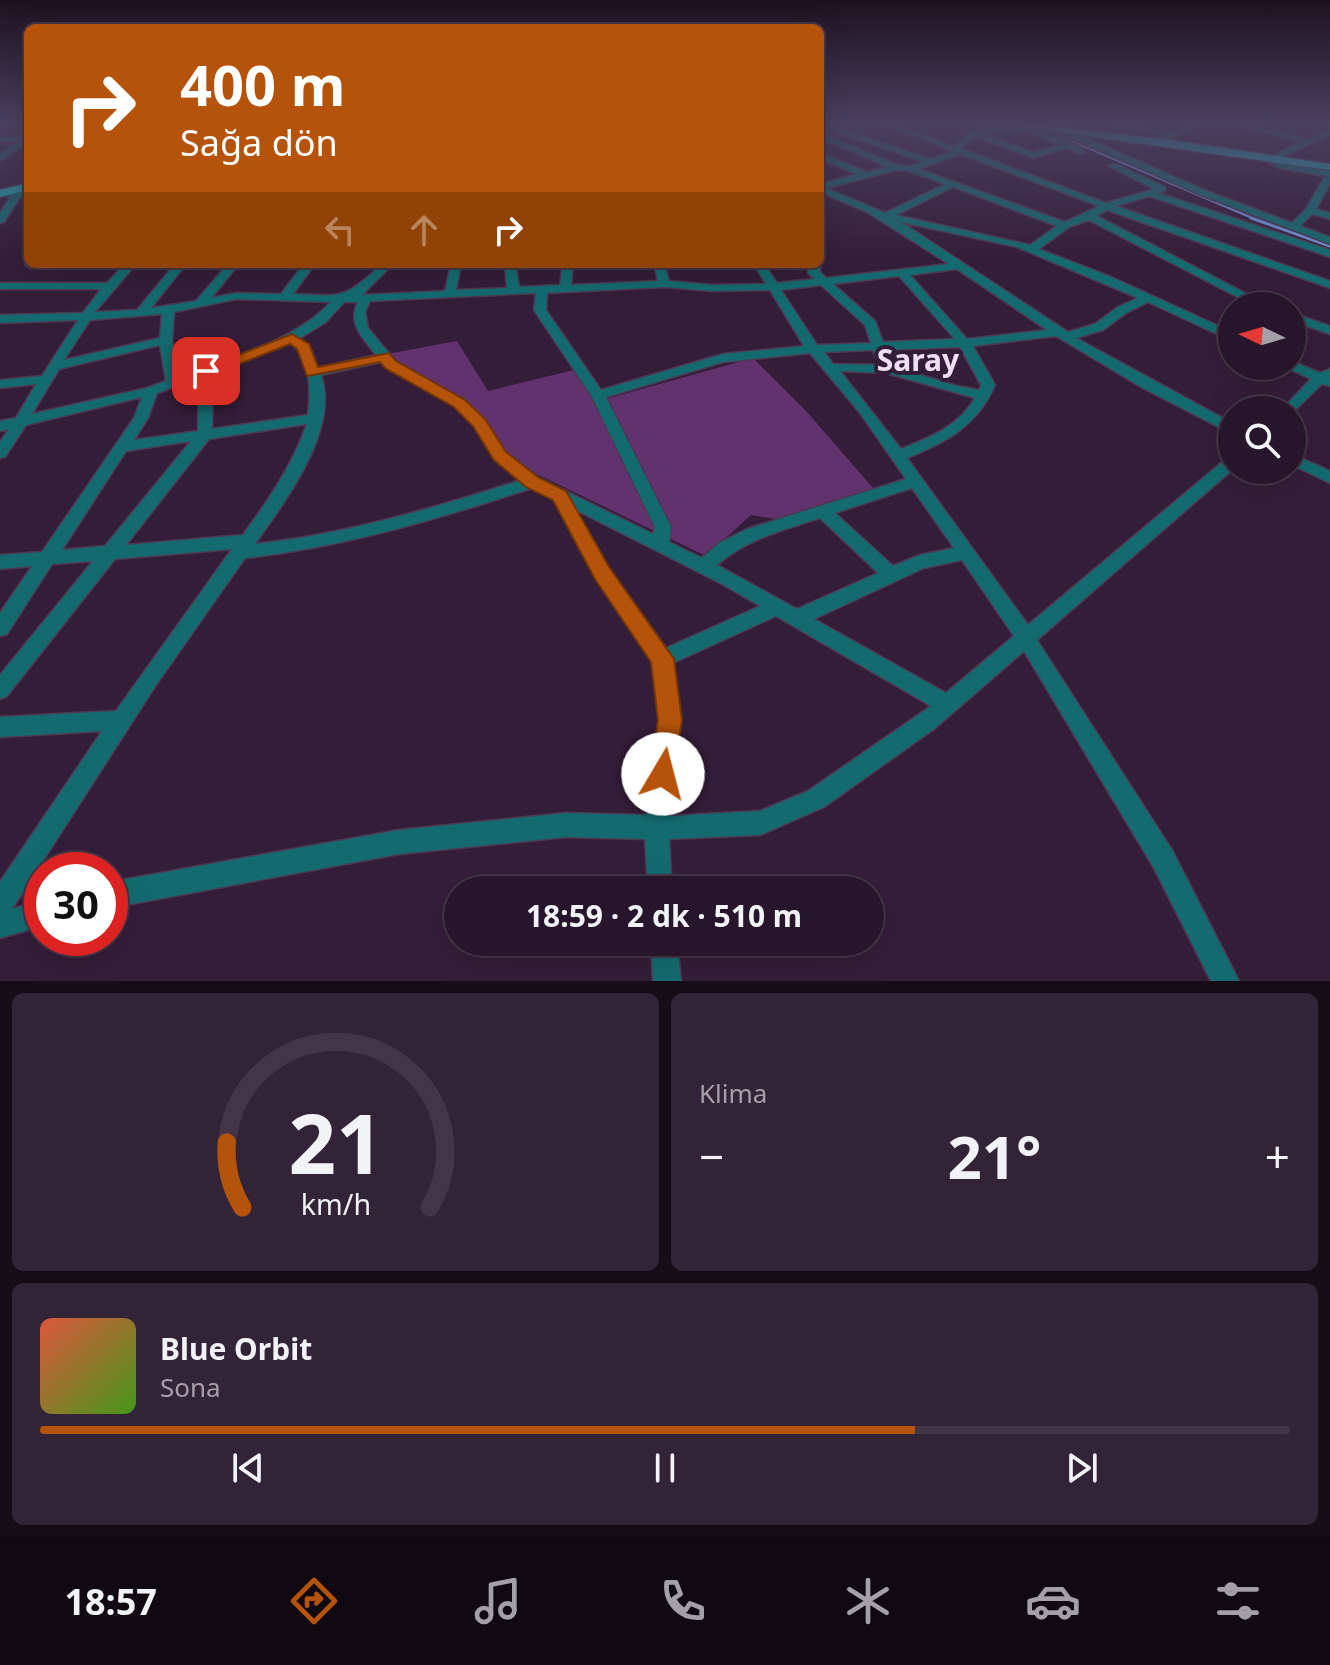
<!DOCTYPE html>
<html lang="tr">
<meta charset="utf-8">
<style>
body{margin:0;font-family:"Noto Sans",sans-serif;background:#332337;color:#f1f3f6;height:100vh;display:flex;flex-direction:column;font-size:30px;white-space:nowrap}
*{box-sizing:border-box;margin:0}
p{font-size:26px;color:#a49fa9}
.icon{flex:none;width:44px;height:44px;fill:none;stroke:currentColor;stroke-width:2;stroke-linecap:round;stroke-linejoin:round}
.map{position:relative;height:981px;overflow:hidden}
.side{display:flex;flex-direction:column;gap:12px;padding:12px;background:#150c18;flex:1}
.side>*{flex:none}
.banner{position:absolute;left:24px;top:24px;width:800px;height:244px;border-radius:12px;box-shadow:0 8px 32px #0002,0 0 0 2px #433547;background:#b45309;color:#fff;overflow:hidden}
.needle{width:52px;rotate:275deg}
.controls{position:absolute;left:1218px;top:292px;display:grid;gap:16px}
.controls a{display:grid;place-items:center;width:88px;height:88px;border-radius:50%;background:#27162b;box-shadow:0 8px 32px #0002,0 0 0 2px #433547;font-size:40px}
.speed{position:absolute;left:24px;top:852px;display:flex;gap:16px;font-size:40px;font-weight:700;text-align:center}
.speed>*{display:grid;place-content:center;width:104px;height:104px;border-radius:50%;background:#27162b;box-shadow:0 8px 32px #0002,0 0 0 2px #433547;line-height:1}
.speed .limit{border:12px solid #d22;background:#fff;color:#111}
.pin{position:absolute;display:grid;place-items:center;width:68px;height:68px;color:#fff;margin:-34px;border-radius:16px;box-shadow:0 4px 12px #0006}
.me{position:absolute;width:88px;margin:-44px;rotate:8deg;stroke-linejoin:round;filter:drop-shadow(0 0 6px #0008)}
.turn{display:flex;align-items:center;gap:28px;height:168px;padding:0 24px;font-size:36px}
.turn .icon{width:104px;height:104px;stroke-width:2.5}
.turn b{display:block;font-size:56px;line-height:68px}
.lanes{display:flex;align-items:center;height:76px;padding:0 24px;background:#0003;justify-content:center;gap:40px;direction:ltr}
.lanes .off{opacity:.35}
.big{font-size:60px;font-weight:700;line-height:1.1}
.side .widget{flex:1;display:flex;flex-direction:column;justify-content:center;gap:12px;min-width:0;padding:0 28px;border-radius:12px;background:#332337}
.side .dial{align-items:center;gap:0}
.dial svg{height:208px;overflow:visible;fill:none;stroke:#433547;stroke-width:7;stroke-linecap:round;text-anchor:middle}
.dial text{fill:#f1f3f6;stroke:none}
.song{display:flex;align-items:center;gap:24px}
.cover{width:96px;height:96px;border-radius:12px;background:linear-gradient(135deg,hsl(10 70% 55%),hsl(100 70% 35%))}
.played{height:8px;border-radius:4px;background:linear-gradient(90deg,#b45309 70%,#433547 70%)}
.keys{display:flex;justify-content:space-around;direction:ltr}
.heat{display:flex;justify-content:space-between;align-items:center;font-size:44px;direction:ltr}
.side .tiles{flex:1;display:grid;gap:12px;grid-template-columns:1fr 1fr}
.widget:last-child{grid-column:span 2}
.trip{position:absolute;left:444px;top:876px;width:440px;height:80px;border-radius:40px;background:#27162b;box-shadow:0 8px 32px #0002,0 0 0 2px #433547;font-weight:700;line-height:80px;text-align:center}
.dock{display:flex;height:128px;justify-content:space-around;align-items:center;background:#100911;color:#a49fa9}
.dock .icon{width:56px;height:56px}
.dock .selected{color:#b45309}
.dock b{font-size:36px;color:#f1f3f6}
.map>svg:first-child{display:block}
.green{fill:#62326e}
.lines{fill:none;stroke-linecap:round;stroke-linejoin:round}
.stream-far1{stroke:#7194da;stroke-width:2}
.stream{stroke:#7194da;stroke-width:3}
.minor-casing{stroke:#4e3853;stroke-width:3}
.major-casing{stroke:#4e3853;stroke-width:3}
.minor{fill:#136b6f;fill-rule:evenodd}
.major{fill:#1ca8af;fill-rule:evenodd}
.route{fill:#b45309;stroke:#753606;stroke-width:2}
.labels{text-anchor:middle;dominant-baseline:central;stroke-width:8;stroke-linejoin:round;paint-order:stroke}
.district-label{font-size:30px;font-weight:bold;fill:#eedff2;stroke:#341d39}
</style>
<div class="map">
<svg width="1330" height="981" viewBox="0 0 1330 981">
<rect width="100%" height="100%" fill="#341d39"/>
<path class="green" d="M457,341L488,391L574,370L595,402L753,358L807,412L873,488L775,519L751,515L706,556L512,462L491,430L469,407L387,354Z"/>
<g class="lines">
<path class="stream-far1" d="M1057,135L1257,220"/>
<path class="stream" d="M1251,218L1330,246"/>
<defs>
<path id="minor" d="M0,122H23L0,125Z
M820,122L931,159L953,151L878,122H888L955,147C980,108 1054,129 1085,151L1081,154L1067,148L1033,158L977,137L964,145L963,149L1106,203L1154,189L1109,166L1116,164L1165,187V191L1158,193L1330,250V257L1149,196L1116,206L1330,281V288L1107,210L1097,216L1270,306H1255L1089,220L1069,227L1039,249L1111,277L1232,332V341L1148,302L1126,313L1103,330L1076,338L1232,423V434L1141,387L1056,336L973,346L995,385C977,426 947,442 907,458L1028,625L1227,458L1232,457V470L1037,640L1172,850L1239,981H1211L1154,868L1024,651L934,729L824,807L760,835L669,839L672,890H648L645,839L566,837L399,854L110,908V882L399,830L566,813L646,815L659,720L652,661L596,578L554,499L532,488C438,519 344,547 245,558L156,685L12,909L42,900V926L0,938V882L102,731L0,737V717L116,711L232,549L115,559L7,696L0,699V675L93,561L52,564L7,634L0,636V613L32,566L0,569V555L42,552L134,418L142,397L26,425L5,457L0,458V442L9,429L0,431V421L16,418L36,384L0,388V380L42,376L78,320L0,323V315L83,313L101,289H0V283H107L122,267L30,268L25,265L28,262L136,264L95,312L137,310L175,264H186L151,308L196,301L228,264H239L211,298L236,293L281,294L304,264H315L293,294C344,296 343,300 382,264H393L362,295L445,291L451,264H461L456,290L507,288L505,264H515L519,287L560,285L563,264H573L571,285L658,281L654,264H664L669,281L713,285L766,284L754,264H764L777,283L814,279L808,273L810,264L820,263V272L826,278L949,264L867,212L820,192V184L857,174L820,159V153L867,172L888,167L820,138V133L898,165L910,166L923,162L820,126ZM1006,129L1032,133L1061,145L1033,152L984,134ZM960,154L1099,206L1065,222L919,169ZM896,170L909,171L945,184L885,213L826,188ZM953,187L1057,226L1030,245L896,215ZM901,222L1017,247L1138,298L1118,307L1095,324L1068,332ZM957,269L1047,330L967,339L910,275ZM899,276L955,339L883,342L875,321L833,284ZM821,285L865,325L871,343L817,345L781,290ZM664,287L713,291L770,290L804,346L723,354L601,390L546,310L547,293ZM536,293L534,310L591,395L655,527L653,534L539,478L505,452L484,420L465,400L396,362L368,328L365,312L370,301ZM236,299L331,302C292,343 230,357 178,376L172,340L174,312ZM344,302H358C347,324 363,338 376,355L318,368L310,347L300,338L326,322ZM162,314L160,338L64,360L90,320ZM291,343C311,359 311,391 308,415L212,429L213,372ZM160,345L166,381L147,388L32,414L59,369ZM960,347L981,385L979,390L957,386L887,365L833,364L824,352L873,350L876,358L881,359L887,355L886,350ZM810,353L860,413L906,479L747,529L719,543L702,558L669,542L671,527L606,397L723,362ZM381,362L386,368L455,406L474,426L495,460L521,480C434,508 346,534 255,544C285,501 340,430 321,375ZM840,371L886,373L975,398C959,426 929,438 901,449ZM199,378L198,431L134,440L148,418L157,393ZM307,424C292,466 269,499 243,535L126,545L209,439ZM191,441L105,546L62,550L126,451ZM912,488L954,548L920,555L893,566L835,513ZM576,510L722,584L760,606L666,648L608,568ZM820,518L878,573L797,609L717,565C747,539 783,530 820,518ZM962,560L1014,636L946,693L814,619L924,568ZM776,616L931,706L808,791L760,811L669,816L681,720L673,663Z
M1097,122C1122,121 1152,133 1173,132C1183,131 1190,121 1202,122L1165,142L1161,140L1167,135Z
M1229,122H1241L1307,139L1330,129V134L1279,159L1276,158V154L1300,142Z
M1058,128H1064L1207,191L1292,223L1306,209L1325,176L1279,168L1266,160V156H1272L1285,164L1330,171V183L1316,209L1330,213V219L1312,214L1300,226L1330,237V244L1201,195L1058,132Z
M28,136V142L0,161V154L19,141H0V137Z
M0,190L28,191V197H20L4,222L0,223V213L11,196H0Z
M1292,313L1330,326V334L1292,321Z
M1292,361L1320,373L1330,369V386L1322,384L1292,413V410H1281L1311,379L1287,368L1286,366H1292Z
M1292,454L1330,471V483L1292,465Z
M651,942H677L681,981H653Z"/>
<path id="major" d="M985,122H1012L1165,139L1330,164V170Z
M28,183V190L0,197V190Z"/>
</defs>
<use href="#minor" class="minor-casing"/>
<use href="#major" class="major-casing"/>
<use href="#minor" class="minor"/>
<use href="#major" class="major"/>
</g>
<linearGradient id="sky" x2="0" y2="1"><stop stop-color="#1d101f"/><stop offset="0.47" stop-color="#4a405f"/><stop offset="1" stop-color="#4a405f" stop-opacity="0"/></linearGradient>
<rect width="1330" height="259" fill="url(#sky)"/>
<path class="route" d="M292,334L309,344L318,367L389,353L396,361L465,400L485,419L506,452L539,478L566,491L609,567L674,659L682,720L672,782L663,786L654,782L650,774L658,720L651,662L595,579L553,500L526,487L494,460L473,426L454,407L385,368L380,362L307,376L297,349L290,344L211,375L206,376L198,371Z"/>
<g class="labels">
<g class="district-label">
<text x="918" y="359">Saray</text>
</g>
</g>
</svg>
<div class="controls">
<a><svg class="needle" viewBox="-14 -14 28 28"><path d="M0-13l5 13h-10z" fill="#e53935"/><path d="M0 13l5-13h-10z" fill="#a49fa9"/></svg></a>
<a><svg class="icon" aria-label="search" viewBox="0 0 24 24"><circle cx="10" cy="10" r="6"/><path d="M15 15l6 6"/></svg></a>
</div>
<div class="speed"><div class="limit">30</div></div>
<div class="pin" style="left:206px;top:371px;background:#d93025"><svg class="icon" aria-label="arrive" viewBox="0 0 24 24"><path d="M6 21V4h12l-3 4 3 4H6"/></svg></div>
<svg class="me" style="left:663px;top:774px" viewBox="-20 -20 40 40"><circle r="19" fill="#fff"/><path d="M0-13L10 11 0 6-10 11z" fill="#b45309"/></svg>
<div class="trip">18:59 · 2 dk · 510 m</div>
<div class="banner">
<div class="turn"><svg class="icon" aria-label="right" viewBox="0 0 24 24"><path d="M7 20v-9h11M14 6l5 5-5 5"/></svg><div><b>400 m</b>Sağa dön</div></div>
<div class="lanes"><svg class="icon off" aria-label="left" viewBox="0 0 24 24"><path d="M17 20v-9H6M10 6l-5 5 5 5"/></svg><svg class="icon off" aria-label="ahead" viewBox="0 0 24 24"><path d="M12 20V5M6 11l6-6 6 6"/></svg><svg class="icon" aria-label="right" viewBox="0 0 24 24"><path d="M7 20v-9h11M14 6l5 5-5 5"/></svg></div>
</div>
</div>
<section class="side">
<div class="tiles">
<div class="widget dial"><svg viewBox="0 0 100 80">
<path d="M14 69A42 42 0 1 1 86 69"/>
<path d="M14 69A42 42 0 0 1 8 44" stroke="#b45309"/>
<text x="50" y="56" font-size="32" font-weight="700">21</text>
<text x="50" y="72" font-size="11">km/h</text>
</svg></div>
<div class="widget"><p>Klima</p>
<div class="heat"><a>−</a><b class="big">21°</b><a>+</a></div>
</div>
<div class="widget">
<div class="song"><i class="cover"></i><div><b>Blue Orbit</b><p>Sona</p></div></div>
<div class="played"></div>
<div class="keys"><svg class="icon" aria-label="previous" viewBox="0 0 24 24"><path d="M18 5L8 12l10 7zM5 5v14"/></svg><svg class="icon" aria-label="pause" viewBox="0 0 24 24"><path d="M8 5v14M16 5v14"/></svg><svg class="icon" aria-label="next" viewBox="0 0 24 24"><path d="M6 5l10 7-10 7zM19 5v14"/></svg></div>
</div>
</div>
</section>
<nav class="dock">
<b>18:57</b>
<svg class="icon selected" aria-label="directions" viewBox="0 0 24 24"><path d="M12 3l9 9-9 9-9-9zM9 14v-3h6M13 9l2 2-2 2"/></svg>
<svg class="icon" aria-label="music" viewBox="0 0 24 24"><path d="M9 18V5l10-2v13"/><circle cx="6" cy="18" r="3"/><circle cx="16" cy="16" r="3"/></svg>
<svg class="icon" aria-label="phone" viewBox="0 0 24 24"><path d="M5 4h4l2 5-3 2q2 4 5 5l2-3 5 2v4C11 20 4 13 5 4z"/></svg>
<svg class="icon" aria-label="climate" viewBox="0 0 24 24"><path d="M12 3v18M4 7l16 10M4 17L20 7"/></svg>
<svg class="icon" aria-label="car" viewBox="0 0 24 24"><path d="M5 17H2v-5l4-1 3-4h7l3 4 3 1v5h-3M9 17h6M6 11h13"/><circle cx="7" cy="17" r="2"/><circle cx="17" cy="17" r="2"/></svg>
<svg class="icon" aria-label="filters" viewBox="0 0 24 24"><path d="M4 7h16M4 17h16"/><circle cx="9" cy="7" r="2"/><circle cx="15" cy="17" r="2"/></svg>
</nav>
